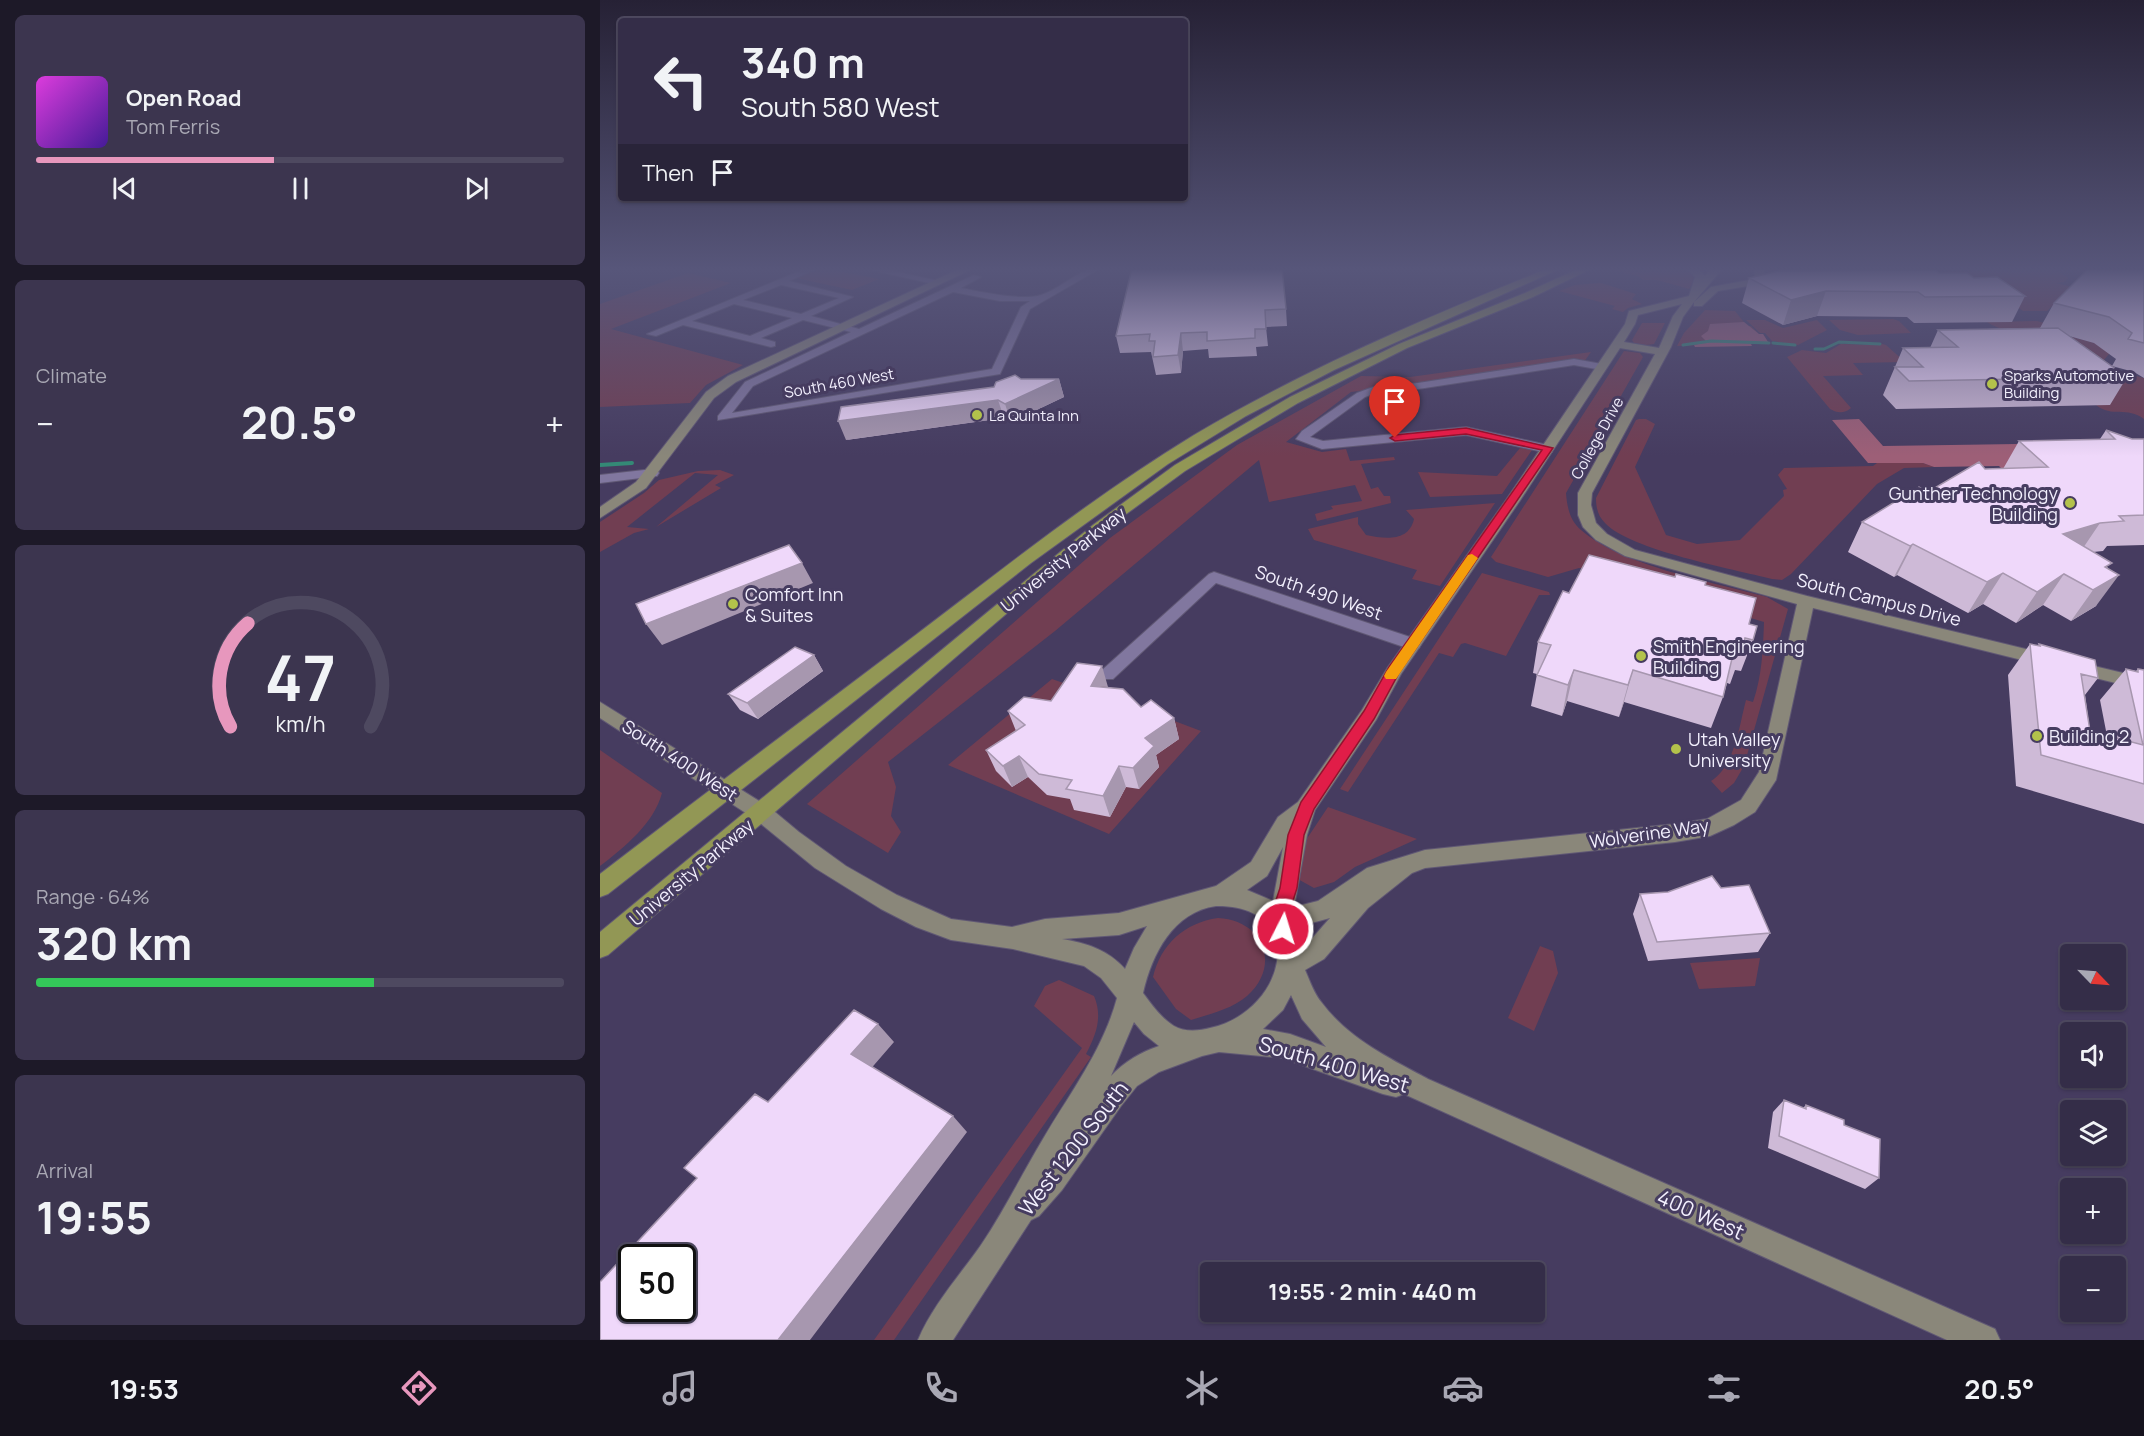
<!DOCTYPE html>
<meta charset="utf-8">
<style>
body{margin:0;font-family:Manrope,sans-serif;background:#3c354f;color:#f1f3f6;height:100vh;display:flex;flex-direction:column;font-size:22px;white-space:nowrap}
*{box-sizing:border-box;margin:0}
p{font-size:20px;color:#a9a8b4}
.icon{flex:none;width:33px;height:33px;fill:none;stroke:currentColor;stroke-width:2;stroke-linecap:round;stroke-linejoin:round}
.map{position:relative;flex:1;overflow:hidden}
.panel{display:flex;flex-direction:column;gap:15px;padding:15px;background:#1d1928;width:600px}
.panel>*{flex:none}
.banner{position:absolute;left:18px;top:18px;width:570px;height:183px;border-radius:6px;box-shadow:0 2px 4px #0004,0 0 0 2px #4e4960;background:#342d48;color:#f1f3f6;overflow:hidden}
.needle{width:39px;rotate:115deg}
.fabs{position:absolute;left:1460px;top:944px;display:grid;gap:12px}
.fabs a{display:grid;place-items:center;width:66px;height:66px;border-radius:6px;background:#342d48;box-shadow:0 2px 4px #0004,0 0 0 2px #4e4960;font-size:30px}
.speed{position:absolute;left:18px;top:1244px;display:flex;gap:12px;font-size:30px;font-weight:700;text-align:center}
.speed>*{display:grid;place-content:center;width:78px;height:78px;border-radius:50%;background:#342d48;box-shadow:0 2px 4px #0004,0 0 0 2px #4e4960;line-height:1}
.speed .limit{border:3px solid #111;border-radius:9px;background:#fff;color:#111}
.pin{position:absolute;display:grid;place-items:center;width:51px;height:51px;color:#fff;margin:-62px -26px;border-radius:50% 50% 50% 0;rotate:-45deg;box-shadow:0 0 6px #0007}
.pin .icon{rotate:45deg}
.me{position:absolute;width:66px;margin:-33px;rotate:5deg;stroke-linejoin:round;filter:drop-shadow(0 0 4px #0008)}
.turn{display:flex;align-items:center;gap:21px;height:126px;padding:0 24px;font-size:27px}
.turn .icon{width:78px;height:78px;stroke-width:2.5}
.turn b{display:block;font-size:42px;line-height:51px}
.then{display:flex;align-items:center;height:57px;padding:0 24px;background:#0003;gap:12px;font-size:22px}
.big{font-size:45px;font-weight:700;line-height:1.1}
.panel .widget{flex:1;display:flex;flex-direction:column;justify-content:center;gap:9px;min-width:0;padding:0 21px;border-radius:9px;background:#3c354f}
.panel .dial{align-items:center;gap:0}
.dial svg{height:156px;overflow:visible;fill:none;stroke:#4e4960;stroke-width:7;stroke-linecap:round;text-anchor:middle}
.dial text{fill:#f1f3f6;stroke:none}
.song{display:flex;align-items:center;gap:18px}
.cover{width:72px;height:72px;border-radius:9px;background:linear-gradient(135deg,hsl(300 70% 55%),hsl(260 70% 35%))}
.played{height:6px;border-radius:3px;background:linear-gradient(90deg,#e797bd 45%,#4e4960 45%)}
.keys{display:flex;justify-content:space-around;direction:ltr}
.heat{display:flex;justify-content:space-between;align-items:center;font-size:33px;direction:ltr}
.charge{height:9px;border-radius:4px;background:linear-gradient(90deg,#34c759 64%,#4e4960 0)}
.trip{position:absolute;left:600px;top:1262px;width:345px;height:60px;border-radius:6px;background:#342d48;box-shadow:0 2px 4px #0004,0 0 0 2px #4e4960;font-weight:700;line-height:60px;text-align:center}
.dock{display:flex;height:96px;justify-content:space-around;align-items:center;background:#15121d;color:#a9a8b4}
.dock .icon{width:42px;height:42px}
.dock .selected{color:#e797bd}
.dock b{font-size:27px;color:#f1f3f6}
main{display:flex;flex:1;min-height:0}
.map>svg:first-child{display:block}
.green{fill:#713e52}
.forest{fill:#9d5f77}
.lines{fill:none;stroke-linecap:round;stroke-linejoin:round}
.stream-far1{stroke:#348976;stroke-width:3}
.stream{stroke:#348976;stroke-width:4}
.street-casing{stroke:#605874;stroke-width:2}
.secondary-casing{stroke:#605874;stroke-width:2}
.primary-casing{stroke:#605874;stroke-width:2}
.street{fill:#81779f;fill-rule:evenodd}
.secondary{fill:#8a877a;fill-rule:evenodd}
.primary{fill:#929755;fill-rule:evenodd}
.wall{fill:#cebad7}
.shaded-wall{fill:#a797af}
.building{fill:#efd8fa;stroke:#a797af;stroke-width:1.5;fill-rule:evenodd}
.route{fill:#e11d48;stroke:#92132f;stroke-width:1.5}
.slow{fill:#f59e0b}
.poi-dot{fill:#b3c24b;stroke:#463c60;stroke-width:2}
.labels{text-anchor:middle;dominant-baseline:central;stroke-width:6;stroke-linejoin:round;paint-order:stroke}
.far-poi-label{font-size:15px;fill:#f2effd;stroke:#463c60;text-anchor:start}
.far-street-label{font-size:15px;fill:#f2effd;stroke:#463c60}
.poi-label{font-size:18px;fill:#f2effd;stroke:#463c60;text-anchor:start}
.street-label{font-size:18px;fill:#f2effd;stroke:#463c60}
.near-street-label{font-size:21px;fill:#f2effd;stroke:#463c60}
</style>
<main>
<section class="panel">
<div class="widget">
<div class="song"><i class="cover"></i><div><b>Open Road</b><p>Tom Ferris</p></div></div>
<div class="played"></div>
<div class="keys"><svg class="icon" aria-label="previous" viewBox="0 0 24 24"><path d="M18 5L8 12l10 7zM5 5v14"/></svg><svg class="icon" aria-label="pause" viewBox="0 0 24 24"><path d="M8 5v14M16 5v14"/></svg><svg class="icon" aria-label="next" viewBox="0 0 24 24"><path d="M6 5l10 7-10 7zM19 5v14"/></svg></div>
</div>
<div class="widget"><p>Climate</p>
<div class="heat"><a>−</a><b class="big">20.5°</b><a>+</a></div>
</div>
<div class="widget dial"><svg viewBox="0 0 100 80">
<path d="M14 69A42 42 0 1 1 86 69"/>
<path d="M14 69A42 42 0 0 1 23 16" stroke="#e797bd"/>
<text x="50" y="56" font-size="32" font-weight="700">47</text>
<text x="50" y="72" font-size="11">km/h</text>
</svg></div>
<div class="widget"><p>Range · 64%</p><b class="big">320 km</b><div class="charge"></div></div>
<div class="widget"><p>Arrival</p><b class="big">19:55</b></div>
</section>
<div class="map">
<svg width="1544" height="1340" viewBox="0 0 1544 1340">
<rect width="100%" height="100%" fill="#463c60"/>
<path class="green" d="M221,268L279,279L252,290L196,278Z
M1086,268L1092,273L1094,281L1089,289L1057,280H1043L1037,276L1012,269Z
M1456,270L1468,278L1464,282L1456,283L1472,287L1447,311H1423L1397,292L1334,280L1346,271Z
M88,273L131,283L11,329L143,365L106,385L90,403L0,407V304Z
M1001,283L1036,294L1032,299L1042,304L1028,308L1023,312L1012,309L1015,306L959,291L975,285Z
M1105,310L1135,311L1147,326H1151L1159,334H1163L1168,342L1077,346L1084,333Z
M1293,319L1299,321L1311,333L1258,335L1240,330L1229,320Z
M1146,320H1165L1183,328L1217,320L1227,330L1198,345L1172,341L1165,333H1160Z
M1437,321L1456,326L1451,332C1429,332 1406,335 1387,322Z
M1042,323H1065L1054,344L1046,345L1034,343L1032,340Z
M1461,334L1514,348L1504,360L1521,372L1544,378V419C1527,406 1512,418 1496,405H1509Z
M1279,343L1286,345L1305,362L1253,363L1263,375L1223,376L1251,408C1244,414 1237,413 1230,409L1187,357L1202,350L1226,353L1241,344L1282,345Z
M1024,351L1040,353L1043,357L966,493C967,507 970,521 981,530C1022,566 1113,582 1167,597L1188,609L1144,766L1134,783L1122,793L1111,781C1135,766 1139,726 1146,700L1153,702C1162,676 1163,649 1164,622L994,571L979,568L948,577L896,562L891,557Z
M991,352L981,366L974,364L751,392L686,442L722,452L746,449L750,461L794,457L795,460L761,464L771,489L778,487L784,496H790L791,503L717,521L715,514L733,509L731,506L762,501L755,485L669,502L659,460L455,631L288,762L296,787L291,816L301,832L288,853L207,804L510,538L637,445L761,376L810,377Z
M1039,419H1046L1055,424L1035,467L1066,535L1097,544L1140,540L1184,496L1183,490L1187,489L1178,475L1184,468L1273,466L1277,463H1323L1334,467L1304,468L1277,484L1191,574L1182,580L1172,579C1133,569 1030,550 1005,523C998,516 996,508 996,498L1036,420Z
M920,448L932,450L902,494L830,497L818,472L897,476Z
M120,470L134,475L115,485L121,488L56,527L118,475L95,473L27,527L49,529L34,533L0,552V522L44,493L59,480L98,471Z
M895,503L840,586L812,579L817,570L714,540L708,529L758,517V524L766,535C785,539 809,542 814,519L806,510Z
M882,573L949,592L950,595H939L906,656L865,643L861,644L853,657L839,653L748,792L740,789Z
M482,677L508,687L511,697L601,731L509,834L348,765L452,679L472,686Z
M0,750L62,793C54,823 25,847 0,866Z
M728,807L817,839L755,867L734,882L714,888L696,878L694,858Z
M618,918C663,920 682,965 647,996C632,1009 610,1014 591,1020L576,1009L553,977C561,944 584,923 618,918Z
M940,946L953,951L958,973L934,1031L908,1018Z
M1160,958L1155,986L1099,989L1090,963Z
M459,980L494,996C503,1017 496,1035 486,1054L491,1057L294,1340H274L482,1048L434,1006L445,986Z"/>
<path class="forest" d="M1144,322L1159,334H1163L1168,342L1151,344L1152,346L1095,347L1094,345L1107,342L1101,336L1108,331L1110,324Z
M1259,419L1283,446L1482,443L1403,470L1399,466L1334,467L1323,463H1268L1232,420Z"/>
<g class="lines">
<path class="stream-far1" d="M1173,343L1195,345
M1083,345L1111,341L1169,343
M1215,349H1224L1239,342L1280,344"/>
<path class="stream" d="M0,465L32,463"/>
<defs>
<path id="street" d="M207,268H219L189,281L253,297L211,316L259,329L374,275L381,277L361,288C382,292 422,301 441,295C463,288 478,268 501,268L430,309L400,374L118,420V416L145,382L251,332L203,320L161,338L175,342V346L171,347L83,325L56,336L47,334ZM181,285L239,298L201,314L143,300ZM353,292L400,301H430L421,307L392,369L132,413L153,386ZM134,304L192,318L150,336L92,321Z
M262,268H280L343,282L338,285Z
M974,359L1002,364L1007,367L1002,370L974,365L818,389L779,392L765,397L710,437L723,441L866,427L952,446V452L948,453L866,435L722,449L696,439L702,431L757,393L773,387L818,383Z
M53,469L57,470L59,473L57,476L0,483V475Z
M614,572L819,640L821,644L819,648H807L616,583L513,679H501L499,675L501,671L609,574Z"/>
<path id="secondary" d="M361,268H374L136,382L114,398L46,488L0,518V507L36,482L106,392L128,376Z
M1086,268H1097L1105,276L1111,268H1123L1094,302L1111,287L1155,279L1154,268H1164L1165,281L1160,284L1118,291L1102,306H1094V302L1083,317L1071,347L992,493L991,505L996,523L1007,534L1035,550L1207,596L1446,654L1452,656L1455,660L1452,664L1446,666L1213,608L1176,780L1155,812L1134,825L1110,836L1075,842L825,868L812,873L768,908L724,959L705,970C710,981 714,994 722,1003C749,1039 789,1058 828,1079L1395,1329L1400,1340H1347L804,1094L796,1097L783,1094L682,1058L619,1052L602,1056L559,1072L537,1086L521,1106L462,1190L439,1216L431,1220L353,1340H318C332,1306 360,1275 381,1245C404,1211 422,1174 443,1139C470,1093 503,1050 517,998L501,978L484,966L413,949L351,940L316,927L281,909L215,868L155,819L0,718V702L169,807L199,832L246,866L297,895L351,919L412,927L445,919L519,913L616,886L651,862L678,817L698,802L762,710L788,667L906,500L1025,324L1029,311L1089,296L1095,277ZM1082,304L1073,316L1059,348L1024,342L1035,324L1038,315ZM1020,348L1055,354L978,493V515L983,527L996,540L1025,556L1197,604L1159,772L1141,800L1107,819L1075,824L825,850L767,868L718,901L694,907L707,835L715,810L776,720L801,674L919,502ZM683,847L673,901L647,890L667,876ZM616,906C711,905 686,1012 610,1028C599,1031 584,1032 574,1026C561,1018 552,1005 543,993C552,954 573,912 616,906ZM730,918L708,943L701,947L693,928ZM547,926L534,948L525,969C508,950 487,943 462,939L519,935ZM691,995L702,1019L726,1047L690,1034L663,1029L683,1010ZM534,1022L544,1034L559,1046C541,1052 524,1062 511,1076Z
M1473,661L1544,678V690L1467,671L1464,667L1467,663Z"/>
<path id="primary" d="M949,268H962L734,370L646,416L568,464L431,563L8,894L0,897V874C105,793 211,714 317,634C408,565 497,494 594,435C707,368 828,317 949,268Z
M980,268H993L933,297L807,348L698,403L585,471L503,531L8,955L0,958V932L493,525L575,465L690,397L799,344L925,293Z"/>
</defs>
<use href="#street" class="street-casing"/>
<use href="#secondary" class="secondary-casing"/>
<use href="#primary" class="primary-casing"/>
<use href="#street" class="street"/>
<use href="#secondary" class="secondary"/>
<use href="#primary" class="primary"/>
</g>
<path class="wall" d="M532,268L686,309L687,326L666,327L668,346L656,347L657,356L609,358L608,349L583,351L581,373L556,375L551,352L520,353L516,336Z
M1296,268H1327L1324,270L1339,273L1374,278L1425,296L1412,322L1314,323L1307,317L1217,316L1183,325L1142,303L1149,278L1298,270Z
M1486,268H1544V378L1534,372L1512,366L1516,359L1494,343L1469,336L1527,377L1510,405L1296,409L1283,395L1303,348H1330L1338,330L1440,328L1454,303L1488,269Z
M421,379H459L464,397L411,422L404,418L246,440L394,387Z
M1506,430L1532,439H1544V545L1507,546L1503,551L1493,552L1508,568L1496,606L1471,621L1443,605L1416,623L1383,604L1368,613L1297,575L1294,577L1248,552L1262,522L1328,492L1385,469H1403L1419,441L1500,439Z
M1105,585L1149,624L1153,640L1141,671L1135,670L1130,684L1127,683L1123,697L1111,728L1024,702L1019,717L967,701L962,716L931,706L937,674L933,673L938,642L969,593Z
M1430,644L1438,646L1439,644L1498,678L1485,695L1490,731L1507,736L1500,700L1526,669L1536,671L1538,669L1544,670V824L1416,786L1408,675Z
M214,655L223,671L158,719L140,710L128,694Z
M508,688L541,707L574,718L579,739L556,755L559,767L539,789L526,787L510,817L474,810L470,799L447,795L428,777L412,787L396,771L386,750L416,731L408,711Z
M1121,888L1170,933L1158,952L1048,961L1033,914L1040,894Z
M1184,1100L1203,1108L1206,1105L1244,1125L1279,1178L1265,1189L1168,1148L1173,1112Z"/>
<path class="shaded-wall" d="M1315,268H1327L1310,279Z
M1226,291L1217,316L1183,325L1191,300Z
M581,333L583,351L581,373L578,355Z
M459,379L464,397L411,422L405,404Z
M398,400L404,418L246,440L238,421Z
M1500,523L1479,554L1463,534Z
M1313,544L1297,575L1294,577L1310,546Z
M202,563L213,583L62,645L46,624Z
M1403,573L1383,604L1368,613L1387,582Z
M1464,574L1443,605L1416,623L1437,592Z
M1519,575L1496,606L1471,621L1493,590Z
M214,655L223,671L158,719L147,703Z
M502,666L508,687L491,686Z
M974,670L967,701L962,716L968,685Z
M1033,670L1024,702L1019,717L1028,685Z
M574,718L579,739L556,755L559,767L539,789L533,768L545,738Z
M419,756L428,777L412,787L403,766Z
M519,766L526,787L510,817L503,796Z
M278,1024L294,1042L268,1072L251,1054Z
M353,1116L367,1132L210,1340H178Z"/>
<path class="building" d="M532,268H682L686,309L665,310L666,329H655V338L607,341V332L581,333L578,355L553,357L555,341H549L550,334L516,336Z
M1489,268H1544V343L1528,339L1532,333L1509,317L1454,303Z
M1335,270L1339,273H1367L1374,278L1397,277L1425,296L1325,297L1318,292L1226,291L1191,300L1149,278L1179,271Z
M1458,328L1527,377L1309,381L1295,367H1323L1303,348L1358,347L1338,330Z
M415,375L421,379H459L405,404L398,400L238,421L241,407L394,387L396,382Z
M1506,430L1532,439H1544V515L1519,516L1524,521L1500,523L1463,534L1512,563L1505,567L1519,575L1493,590L1464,574L1437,592L1403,573L1387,582L1313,544L1310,546L1262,522L1319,487L1328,492L1379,462L1385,469L1448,467L1419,441L1515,439Z
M189,545L202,563L46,624L36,604Z
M989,555L1075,577L1076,574L1106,582L1105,585L1156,598L1149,624L1157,626L1153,640L1145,638L1142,652L1134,650L1123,697L1033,670L1028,685L974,670L968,685L937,675L951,645L938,642L963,591L969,593Z
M1430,644L1440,646L1439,644L1495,660L1498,678L1481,674L1490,731L1543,745L1526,669L1538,672V669L1544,670V784L1441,755Z
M195,647L214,655L147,703L128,694Z
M477,663L502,666L491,686L523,689L541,707L551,700L574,718L545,738L554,746L533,768L519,766L503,796L466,789L472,780L439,774L419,756L403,766L386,750L425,725L408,711L424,697L451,701Z
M1112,876L1121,888L1149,885L1170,933L1057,942L1040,894L1068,892Z
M254,1010L278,1024L251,1054L353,1116L178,1340H0V1282L97,1178L84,1168L155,1094L168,1102ZM32,1257H82V1308H32Z
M1184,1100L1206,1109V1105L1244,1120V1125L1280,1139L1279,1178L1179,1136Z"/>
<linearGradient id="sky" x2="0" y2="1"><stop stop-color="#262135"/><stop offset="0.59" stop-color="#57567a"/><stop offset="1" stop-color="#57567a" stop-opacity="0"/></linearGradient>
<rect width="1544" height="456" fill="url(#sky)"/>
<path class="route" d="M866,428L953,448L799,673L774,719L714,809L704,835L697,888L687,920L692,929L689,935L683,937L677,935L669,921L680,888L688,835L701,802L764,711L789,667L942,450L866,434L795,441L790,438L795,435Z"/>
<path class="slow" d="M872,554L878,558L796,679H786L784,676L786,672L868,555Z"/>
<g class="poi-dot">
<circle cx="1392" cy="384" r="6"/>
<circle cx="377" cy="415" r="6"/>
<circle cx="1470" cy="503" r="6"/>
<circle cx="133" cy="604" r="6"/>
<circle cx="1041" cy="656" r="6"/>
<circle cx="1437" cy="736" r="6"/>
<circle cx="1076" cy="749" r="6"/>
</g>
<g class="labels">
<g class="far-poi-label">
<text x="1404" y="375">Sparks Automotive<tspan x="1404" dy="17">Building</tspan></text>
<text x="389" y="415">La Quinta Inn</text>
</g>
<g class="far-street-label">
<text transform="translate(239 383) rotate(-10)">South 460 West</text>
<text transform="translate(997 438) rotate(-61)">College Drive</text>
</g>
<g class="poi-label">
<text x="1458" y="493" text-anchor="end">Gunther Technology<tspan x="1458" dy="21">Building</tspan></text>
<text x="145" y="594">Comfort Inn<tspan x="145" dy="21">&amp; Suites</tspan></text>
<text x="1053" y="646">Smith Engineering<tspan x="1053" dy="21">Building</tspan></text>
<text x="1449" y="736">Building 2</text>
<text x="1088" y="739">Utah Valley<tspan x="1088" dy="21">University</tspan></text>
</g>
<g class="street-label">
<text transform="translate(463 559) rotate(-39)">University Parkway</text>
<text transform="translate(719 592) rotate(19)">South 490 West</text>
<text transform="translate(1279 599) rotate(14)">South Campus Drive</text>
<text transform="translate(80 760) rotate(33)">South 400 West</text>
<text transform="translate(1049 833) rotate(-8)">Wolverine Way</text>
<text transform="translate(91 872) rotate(-40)">University Parkway</text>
</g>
<g class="near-street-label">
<text transform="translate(734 1064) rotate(16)">South 400 West</text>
<text transform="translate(473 1148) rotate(-52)">West 1200 South</text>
<text transform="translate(1101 1214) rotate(24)">400 West</text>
</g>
</g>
</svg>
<div class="fabs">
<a><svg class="needle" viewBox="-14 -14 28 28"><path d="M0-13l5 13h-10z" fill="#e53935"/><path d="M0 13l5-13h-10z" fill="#a9a8b4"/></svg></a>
<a><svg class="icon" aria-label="sound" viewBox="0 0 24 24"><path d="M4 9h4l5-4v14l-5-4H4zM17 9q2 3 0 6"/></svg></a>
<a><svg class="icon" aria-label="layers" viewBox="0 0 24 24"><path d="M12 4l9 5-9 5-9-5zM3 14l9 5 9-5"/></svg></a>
<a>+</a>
<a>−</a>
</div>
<div class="speed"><div class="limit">50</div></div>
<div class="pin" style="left:795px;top:438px;background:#d93025"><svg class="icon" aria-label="arrive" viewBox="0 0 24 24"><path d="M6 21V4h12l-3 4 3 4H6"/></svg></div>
<svg class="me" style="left:683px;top:929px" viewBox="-20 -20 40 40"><circle r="17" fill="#e11d48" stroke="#fff" stroke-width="3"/><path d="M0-11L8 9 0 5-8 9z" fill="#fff"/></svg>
<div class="trip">19:55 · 2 min · 440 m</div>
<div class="banner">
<div class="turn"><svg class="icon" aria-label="left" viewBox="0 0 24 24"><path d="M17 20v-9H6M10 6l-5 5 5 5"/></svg><div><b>340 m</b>South 580 West</div></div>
<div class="then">Then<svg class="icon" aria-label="arrive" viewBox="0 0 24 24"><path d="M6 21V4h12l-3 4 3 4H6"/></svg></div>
</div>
</div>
</main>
<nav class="dock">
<b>19:53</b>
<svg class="icon selected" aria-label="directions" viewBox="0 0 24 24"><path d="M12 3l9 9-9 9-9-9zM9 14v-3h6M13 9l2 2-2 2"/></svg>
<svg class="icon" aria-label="music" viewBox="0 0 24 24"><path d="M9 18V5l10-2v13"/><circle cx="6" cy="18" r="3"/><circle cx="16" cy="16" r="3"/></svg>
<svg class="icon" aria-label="phone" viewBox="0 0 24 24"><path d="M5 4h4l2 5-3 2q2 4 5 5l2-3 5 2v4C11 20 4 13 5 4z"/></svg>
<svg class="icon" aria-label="climate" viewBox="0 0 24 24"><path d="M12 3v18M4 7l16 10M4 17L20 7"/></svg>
<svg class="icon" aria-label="car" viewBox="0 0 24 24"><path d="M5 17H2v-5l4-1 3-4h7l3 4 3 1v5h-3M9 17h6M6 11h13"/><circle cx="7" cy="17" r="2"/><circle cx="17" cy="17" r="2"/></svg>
<svg class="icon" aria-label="filters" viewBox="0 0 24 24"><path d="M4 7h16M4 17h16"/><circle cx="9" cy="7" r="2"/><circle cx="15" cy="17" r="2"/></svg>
<b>20.5°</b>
</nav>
